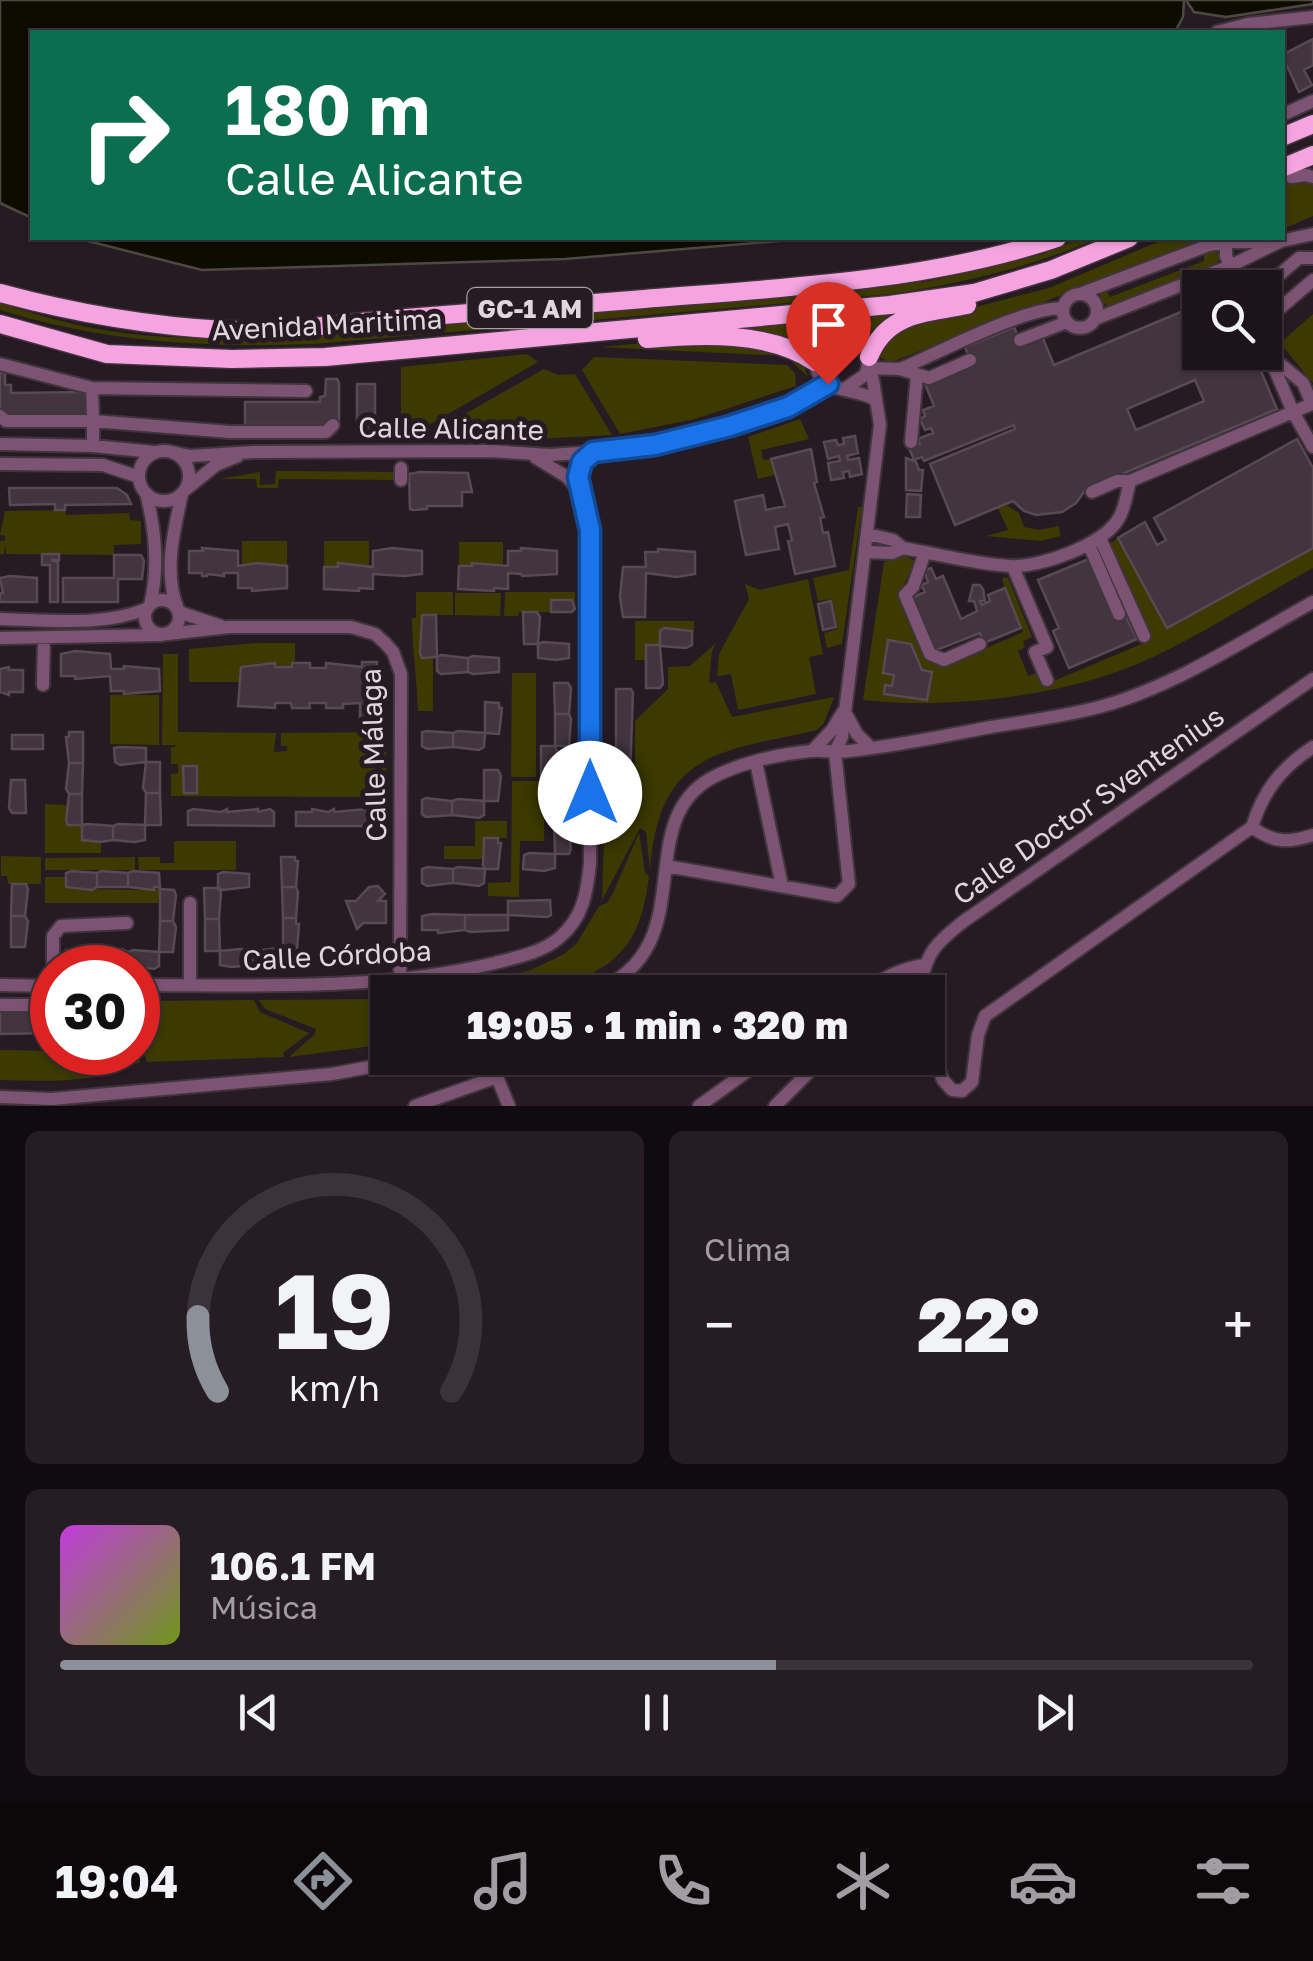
<!DOCTYPE html>
<html lang="es">
<meta charset="utf-8">
<style>
body{margin:0;font-family:"Golos Text",sans-serif;background:#251d23;color:#f1f3f6;height:100vh;display:flex;flex-direction:column;font-size:38px;white-space:nowrap}
*{box-sizing:border-box;margin:0}
p{font-size:32px;color:#a09ea2}
.icon{flex:none;width:55px;height:55px;fill:none;stroke:currentColor;stroke-width:2;stroke-linecap:round;stroke-linejoin:round}
.map{position:relative;height:1106px;overflow:hidden}
.side{display:flex;flex-direction:column;gap:25px;padding:25px;background:#100b0e;flex:1}
.side>*{flex:none}
.top-card{position:absolute;left:30px;top:30px;width:1255px;height:210px;border-radius:0px;box-shadow:0 2px 8px #0004,0 0 0 2px #3b3339;background:#0b6e4f;color:#fff;overflow:hidden}
.buttons{position:absolute;left:1182px;top:270px;display:grid;gap:20px}
.buttons a{display:grid;place-items:center;width:100px;height:100px;border-radius:0px;background:#1d141a;box-shadow:0 2px 8px #0004,0 0 0 2px #3b3339;font-size:50px}
.speed{position:absolute;left:30px;top:945px;display:flex;gap:20px;font-size:50px;font-weight:700;text-align:center}
.speed>*{display:grid;place-content:center;width:130px;height:130px;border-radius:50%;background:#1d141a;box-shadow:0 2px 8px #0004,0 0 0 2px #3b3339;line-height:1}
.speed .limit{border:15px solid #d22;background:#fff;color:#111}
.pin{position:absolute;display:grid;place-items:center;width:85px;height:85px;color:#fff;margin:-102px -42px;border-radius:50% 50% 50% 0;rotate:-45deg;box-shadow:0 0 10px #0007}
.pin .icon{rotate:45deg}
.me{position:absolute;width:110px;margin:-55px;rotate:0deg;stroke-linejoin:round;filter:drop-shadow(0 0 8px #0008)}
.turn{display:flex;align-items:center;gap:35px;height:210px;padding:0 30px;font-size:45px}
.turn .icon{width:130px;height:130px;stroke-width:2.5}
.turn b{display:block;font-size:70px;line-height:85px}
.big{font-size:75px;font-weight:800;line-height:1.1}
.side .widget{flex:1;display:flex;flex-direction:column;justify-content:center;gap:15px;min-width:0;padding:0 35px;border-radius:15px;background:#251d23}
.side .dial{align-items:center;gap:0}
.dial svg{height:260px;overflow:visible;fill:none;stroke:#3b3339;stroke-width:7;stroke-linecap:round;text-anchor:middle}
.dial text{fill:#f1f3f6;stroke:none}
.song{display:flex;align-items:center;gap:30px}
.cover{width:120px;height:120px;border-radius:15px;background:linear-gradient(135deg,hsl(290 70% 55%),hsl(80 70% 35%))}
.played{height:10px;border-radius:5px;background:linear-gradient(90deg,#8c9099 60%,#3b3339 60%)}
.keys{display:flex;justify-content:space-around;direction:ltr}
.heat{display:flex;justify-content:space-between;align-items:center;font-size:55px;direction:ltr}
.side .tiles{flex:1;display:grid;gap:25px;grid-template-columns:1fr 1fr}
.widget:last-child{grid-column:span 2}
.trip{position:absolute;left:370px;top:975px;width:575px;height:100px;border-radius:0px;background:#1d141a;box-shadow:0 2px 8px #0004,0 0 0 2px #3b3339;font-weight:800;line-height:100px;text-align:center}
.dock{display:flex;height:160px;justify-content:space-around;align-items:center;background:#0c080a;color:#a09ea2}
.dock .icon{width:70px;height:70px}
.dock .active{color:#8c9099}
.dock b{font-size:45px;color:#f1f3f6}
.map>svg:first-child{display:block}
.green{fill:#3c3a00}
.water{fill:#0d0c00;stroke:#4c4942;stroke-width:2.5}
.building{fill:#42353f;stroke:#574a53;stroke-width:2.5;fill-rule:evenodd}
.lines{fill:none;stroke-linecap:round;stroke-linejoin:round}
.minor-tunnel{stroke:#43373f;stroke-width:12;stroke-dasharray:12 6;stroke-linecap:butt}
.minor-casing{stroke:#41353d;stroke-width:16}
.highway-casing{stroke:#41353d;stroke-width:21}
.minor{stroke:#7c5372;stroke-width:12}
.highway{stroke:#f6a3e1;stroke-width:18}
.route-casing{stroke:#114b97;stroke-width:25}
.route{stroke:#1a73e8;stroke-width:18}
.labels{text-anchor:middle;dominant-baseline:central;stroke-width:10;stroke-linejoin:round;paint-order:stroke}
.shield{fill:#271b23;stroke:#a89fa5;stroke-width:2.5}
.shield-label{font-size:25px;font-weight:bold;fill:#e0d7dd}
.street-label{font-size:28px;fill:#e0d7dd;stroke:#271b23}
</style>
<div class="map">
<svg width="1313" height="1106" viewBox="0 0 1313 1106">
<rect width="100%" height="100%" fill="#271b23"/>
<path class="green" d="M1298,179L1313,180V216L1283,229L1282,185Z
M1081,238H1099C1031,267 964,283 891,294L313,344C206,348 103,342 0,310V303C27,311 54,320 82,326C147,340 217,339 283,339L929,281L1043,254Z
M1167,238H1206L897,360L889,362L880,357L879,352L890,329L1049,288Z
M1215,249L1220,259L1216,264L1112,308L1101,302L1100,293L1106,289L1110,297L1204,261V253Z
M905,314L887,319L871,331C845,313 819,319 805,347L784,339L711,329Z
M1313,314V383L1280,343Z
M665,341L766,347L802,360L808,377L786,356L600,347Z
M527,354L538,362L401,441V367Z
M594,357L787,365L795,373L796,386L695,419L620,434L582,370Z
M544,369L558,375L575,374L612,435L536,439H421Z
M800,419L809,439L761,450L763,460L771,459L775,475L758,479L748,437Z
M276,471L399,472V480L279,479L278,488H257L256,479H219L260,472V485L275,484Z
M1006,505L1019,513L1024,527L1039,530L1059,526L1060,536L1041,541L986,536L1008,530L998,508Z
M858,507H862L861,513L842,644L827,648L824,633L838,629L832,599L818,601L813,578L849,570Z
M65,510L66,515L129,513L130,520L141,521V544L114,545V555L6,554L5,543L4,554H0V541L5,540V536L0,535L5,511Z
M1118,538L1168,628L1313,548V568C1254,600 1184,647 1122,670C1047,698 942,709 863,700L884,562L905,556L915,561L898,598L922,654L938,665L949,664L1023,632L1002,580L1003,577L1008,578L1032,637L1023,641L1025,647L1018,651L1028,676L1036,673L1042,686L1151,640L1108,545Z
M242,541H287V566L269,563L242,566Z
M324,541H369V566L338,563V567H324Z
M459,542H503V566L473,563L472,566H459Z
M808,579L823,654L809,657L816,694L738,710L731,674L717,676L719,654L749,599L745,584L760,590Z
M416,592H453V615H423L420,620V653L423,657H433V711H418C417,679 412,650 412,618H416Z
M505,592H575V604L551,600V612H519L518,616H504Z
M455,593H501L500,616L455,615Z
M635,621H694V631L665,629L660,631V645H646L645,660H635Z
M257,643H295V663L292,667L258,663L241,682H189V649Z
M716,643L712,651L709,683L716,682L732,717L834,697L824,723L817,730C719,752 659,751 650,870L646,832L640,828L602,900L606,778L635,777V721L668,689V667L690,666Z
M163,654H178V732L276,733L274,752L287,751V746H281V733L386,732V738L375,740V780L365,783L366,789H377L381,785L382,750L386,748V797L171,796V774L178,773V764H171V748L178,745H162Z
M512,673H536V777H511Z
M110,695H159V745L110,744Z
M512,781H544V841H520L519,897L488,896V883L511,882Z
M45,804L66,805L68,825H82L87,842H101V853H45Z
M475,821H507V838H485L482,859H444V846H475Z
M639,833L645,872L649,876C642,932 627,961 573,982C564,985 553,991 543,992C509,998 469,993 434,992L531,970L564,954L577,943L599,906L607,903L613,893Z
M174,841H236V870H139L138,857H160V863H174Z
M1,856L41,857V884H8L7,876H1Z
M135,857V870H45V858Z
M45,877H66L71,889L154,890L160,887L158,903H45Z
M387,999V1044L289,1057L314,1035L316,1029L265,1009L259,1000Z
M254,1000L260,1012L309,1033L283,1053L284,1057L147,1062L145,1056L140,1057V1063C124,1064 111,1075 95,1077C65,1082 32,1081 0,1080V1050L138,1052V1001Z"/>
<path class="water" d="M0,0H1184L1183,17L1175,32H32V218L0,203Z
M1186,0H1313V4L1226,17L1194,12Z
M76,238H814L565,259L202,270Z"/>
<path class="building" d="M1313,39V65L1304,70L1312,85L1299,92L1282,55Z
M1200,304V352H1253L1277,409L1086,489L1076,503L1062,512L1036,515L1024,511L1013,501L955,525L930,464L1015,429L1014,425L924,461L922,457L914,460L909,448L920,444L918,439L933,433L931,428L925,430L920,419L925,416L923,410L934,406L925,384L972,365L965,347L1014,327L1022,345L1042,336L1054,365ZM1195,380L1204,401L1136,430L1127,409Z
M0,372H5V385H11V393L86,392V415H0Z
M326,379H337L339,383V425H245V402H320V397L325,396Z
M357,384H375V429H357Z
M855,436L858,453L847,456L848,460L859,458L862,474L850,477L849,471L843,472L844,478L831,480L828,463L840,461L839,456L828,459L824,442L836,440L838,445L844,444L843,438Z
M1297,439L1313,468V548L1167,628L1118,538L1145,522L1157,545L1166,540L1154,518Z
M811,449L817,482L814,483L824,517L820,518L823,533L828,532L835,566L795,574L788,541L792,540L788,524L775,527L779,549L746,555L735,501L763,495L766,510L785,506L771,459Z
M906,458L916,462L919,470H923L921,491L906,490Z
M420,472L468,473L472,492H462V506H427V509L413,510L410,509L409,474Z
M9,488H117L127,495L131,504L65,505V510H55V504L10,505Z
M907,494L921,495L920,517H906Z
M202,548L238,551V566L257,563L287,566V588L252,591V588H238V573H224V576L208,574L207,576H202V573H189V551H203Z
M392,548L422,551V574L404,576L373,574V589L359,588V591L324,589V567H338V563L373,567V551Z
M521,548L557,551V574L522,576L521,574L508,573V589L494,588V591L458,589L459,566H472V563L508,566V551H521Z
M658,549L695,552V574L677,577L646,573L645,617H623L620,597L623,567H646L645,552H658Z
M42,554H59V560H51L58,562V602H50V565H42Z
M114,555H141L144,561L142,579H118V602H63V578H114Z
M1089,559L1114,619L1125,615L1137,639L1069,668L1053,631L1059,628L1038,580Z
M931,568L936,579L943,576L961,619L977,611L974,601H969L973,585H980L983,589L985,601H980L982,605L990,601L988,595L1005,588L1021,628L984,643L980,633L934,651L912,598L925,592L921,585L928,582L924,571Z
M10,576L37,578V602H0V593H3L0,578Z
M551,600H572L575,609L572,612H551Z
M831,601L836,627L823,630L818,604Z
M523,612H537L540,617L538,644H524Z
M422,615H436L437,657L422,658L420,653Z
M664,628L692,631V645L686,648L660,646L663,684L660,688H646V645H660V631Z
M888,640L911,644L922,670L932,672L927,700L884,694L885,685L892,686L894,675L883,673Z
M543,642L569,644V658L556,660L538,658V644Z
M75,651L110,654L111,669H124V666L159,669L160,691L124,694V691H111L110,676L75,679V676H61V654Z
M441,655L468,658V672L441,674L437,671V657Z
M473,656L499,658V672L473,674L468,672V658Z
M362,662H377V669H382L383,729H360V703L343,704V708H326V703H309L310,708H292L291,703H275V708L238,706L241,667L275,663V667H292V663H310V668H326V663L362,667Z
M9,667V670H23V692H9V695L0,692V669Z
M554,683H568L571,688L569,714H555Z
M616,689H631L633,693L630,775H616Z
M485,702L499,703V708H502L499,734L485,733Z
M555,714H569L571,719L569,746H555Z
M427,731L453,733V747L427,749L422,746V732Z
M458,731L485,733L484,747L479,750L453,747V733Z
M69,732H83V763H69L66,737H69Z
M12,735H43V749H12Z
M541,746H555L557,751L555,778H541Z
M120,747L146,748V762L120,765L115,762L114,748Z
M146,762H160V793H146L143,788Z
M69,763H83L82,794H69L66,789Z
M183,766H197V793H184Z
M484,770H498L501,776L498,801H484Z
M11,780H25L26,813H12L9,808Z
M553,792H567L570,796L568,822L554,823Z
M146,793H160L161,825H145Z
M69,794H82V825H68L66,821Z
M426,798L452,801V815L426,817L422,814V800Z
M458,799L484,801V815L479,818L452,815V801Z
M193,809L221,812L227,809V812L258,809V812L270,809L274,812V826L188,825V811Z
M312,809L328,812L334,809V812L366,809V812L377,810L382,812V826H296V812H312Z
M568,822L571,849L569,854H555L554,823Z
M87,824L113,826V840L101,842L82,840V825Z
M118,824L145,825V840L135,842L113,840V826Z
M484,838H498V843H501L498,869H485L483,865Z
M529,853L555,854V868L544,871L523,869L524,855Z
M281,857H295V861H298L296,887H282Z
M427,867L453,869V883L427,886L422,883V869Z
M458,867L485,869L484,883L479,886L453,883V869Z
M71,871L97,873V887L92,890L66,887V873Z
M101,871L128,873V887H97V873Z
M133,871L159,873L160,887H154V890L128,887V873Z
M223,872L249,874V887L223,890L218,888V874Z
M12,884H26L28,889L25,916H11Z
M378,886L385,894L378,901H386V923H363L357,929L346,901H356L369,887Z
M282,887H296L298,892L296,918H283Z
M204,888H218L221,892L219,919H205Z
M160,889L174,890L176,895L173,921H160Z
M550,900L551,915L547,917L508,915V901Z
M432,914L465,915V930L438,933V930H422V916Z
M465,915H508V930L470,932L465,930Z
M11,916H25L28,921L25,947H11Z
M283,918H296V924H299L297,950H283Z
M205,919H219L220,951H205Z
M160,921H173L176,927L173,952H159Z
M279,948L283,950V964L261,967L253,965V951Z
M92,949L97,951V965L71,967L66,964V950Z
M122,949L128,952L127,966L101,968L97,965V951Z
M241,949L253,951V965L231,967L220,965V951Z
M133,950L159,952V966L154,969L127,966L128,952Z
M52,1009V1033L0,1034V1010Z"/>
<g class="lines">
<path class="minor-tunnel" d="M970,360L1020,340"/>
<defs>
<path id="minor" d="M1217,32L1248,24L1313,17
M1282,115L1313,101
M1291,177L1306,175L1313,177
M1240,288L1226,256V242L1281,241L1313,234
M1264,288L1299,258H1313
M1082,293L1209,245L1226,242
M1063 311a17 17 0 1 1 34 0a17 17 0 1 1-34 0Z
M1095,319L1230,266L1281,241
M1265,321L1313,280
M1020,340L1067,322
M1273,358L1303,383L1312,404L1293,412L1313,447
M0,364L92,388L93,421L230,432H326L333,425
M868,368L900,369L929,378L970,360
M900,369C941,352 1022,308 1063,308
M92,388L306,391
M846,388L865,375C883,333 820,318 816,358C815,366 817,374 823,380C835,392 859,390 874,399
M0,416L6,421H93V446
M911,442L917,374
M0,444L93,446L154,452
M139 476a25 25 0 1 1 50 0a25 25 0 1 1-50 0Z
M172,452L190,456L254,452L490,451L550,455L593,452L655,445L730,426L788,407L828,384
M536,458L567,477L580,491
M0,464L103,465L139,477
M401,480V468
M185,490L216,465L238,456
M1092,492L1117,481H1130
M146,493C155,528 159,569 150,605
M868,534L893,540L903,548
M1100,538L1144,636
M1089,545L1119,614
M866,552L892,553L903,548C938,554 974,564 1010,566C1039,568 1104,545 1119,518C1125,508 1127,493 1130,481L1293,412L1265,346
M925,552L913,587L905,595L930,654L944,660L980,644
M1013,567L1047,647L1035,652L1047,680
M145 617a17 17 0 1 1 34 0a17 17 0 1 1-34 0Z
M178,609C163,574 174,529 182,494
M179,612L221,626
M0,619C48,620 101,627 146,609
M168,634L229,627H351L375,634L385,643L393,652L401,674L400,981
M0,638L162,635
M43,685L44,639
M846,714L857,734L871,748
M813,750L832,730L843,712
M835,752L842,737L880,425L873,380L868,368
M756,762L782,886
M1252,827C1263,791 1281,768 1313,747
M1252,827C1273,843 1288,843 1313,835
M666,866L837,896L849,884L835,752
M190,903V985
M53,968V936L61,926L127,923
M0,985L52,986
M138,985C258,985 378,991 495,963C517,957 541,953 559,938C583,918 587,893 590,863V530C585,501 569,474 593,452
M593,992C705,949 630,825 710,779C738,763 779,754 811,751C824,750 836,753 849,751C897,746 944,736 991,727C1028,721 1067,716 1103,706C1177,685 1246,639 1313,602
M863,992C883,978 900,969 924,965
M919,992C926,954 933,945 964,921L1313,679
M0,1005H52
M928,1040L943,1080L952,1090L962,1091L972,1082L978,1035L985,1016L1252,827
M489,1058L509,1106
M0,1097L52,1099L332,1074L418,1058
M415,1106L497,1077
M699,1106L766,1058
M775,1106L823,1058"/>
<path id="highway" d="M1282,137L1313,124
M1282,168L1313,155
M0,293C74,313 147,326 224,330C276,332 330,325 382,320C465,313 548,307 632,300C774,288 922,283 1057,238
M0,324L107,354L232,359L325,357L890,305L974,293L1051,270L1129,238
M647,339C701,334 769,331 815,362
M869,357C887,312 925,314 967,305"/>
</defs>
<use href="#minor" class="minor-casing"/>
<use href="#highway" class="highway-casing"/>
<use href="#minor" class="minor"/>
<use href="#highway" class="highway"/>
</g>
<g class="lines">
<defs>
<path id="route" d="M590,793V530L578,477L582,462L593,452L655,445L730,426L788,407L828,384"/>
</defs>
<use href="#route" class="route-casing"/>
<use href="#route" class="route"/>
</g>
<g class="labels">
<rect class="shield" x="467.5" y="288" width="125" height="40" rx="8"/>
<g class="shield-label">
<text x="530" y="308">GC-1 AM</text>
</g>
<g class="street-label">
<text transform="translate(327 324) rotate(-3)">Avenida Maritima</text>
<text transform="translate(451 428) rotate(1)">Calle Alicante</text>
<text transform="translate(373 755) rotate(-92)">Calle Málaga</text>
<text transform="translate(1088 805) rotate(-35)">Calle Doctor Sventenius</text>
<text transform="translate(337 955) rotate(-3)">Calle Córdoba</text>
</g>
</g>
</svg>
<div class="buttons">
<a><svg class="icon" aria-label="search" viewBox="0 0 24 24"><circle cx="10" cy="10" r="6"/><path d="M15 15l6 6"/></svg></a>
</div>
<div class="speed"><div class="limit">30</div></div>
<div class="pin" style="left:828px;top:384px;background:#d93025"><svg class="icon" aria-label="arrive" viewBox="0 0 24 24"><path d="M6 21V4h12l-3 4 3 4H6"/></svg></div>
<svg class="me" style="left:590px;top:793px" viewBox="-20 -20 40 40"><circle r="19" fill="#fff"/><path d="M0-13L10 11 0 6-10 11z" fill="#1a73e8"/></svg>
<div class="trip">19:05 · 1 min · 320 m</div>
<div class="top-card">
<div class="turn"><svg class="icon" aria-label="right" viewBox="0 0 24 24"><path d="M7 20v-9h11M14 6l5 5-5 5"/></svg><div><b>180 m</b>Calle Alicante</div></div>
</div>
</div>
<section class="side">
<div class="tiles">
<div class="widget dial"><svg viewBox="0 0 100 80">
<path d="M14 69A42 42 0 1 1 86 69"/>
<path d="M14 69A42 42 0 0 1 8 46" stroke="#8c9099"/>
<text x="50" y="56" font-size="32" font-weight="700">19</text>
<text x="50" y="72" font-size="11">km/h</text>
</svg></div>
<div class="widget"><p>Clima</p>
<div class="heat"><a>−</a><b class="big">22°</b><a>+</a></div>
</div>
<div class="widget">
<div class="song"><i class="cover"></i><div><b>106.1 FM</b><p>Música</p></div></div>
<div class="played"></div>
<div class="keys"><svg class="icon" aria-label="previous" viewBox="0 0 24 24"><path d="M18 5L8 12l10 7zM5 5v14"/></svg><svg class="icon" aria-label="pause" viewBox="0 0 24 24"><path d="M8 5v14M16 5v14"/></svg><svg class="icon" aria-label="next" viewBox="0 0 24 24"><path d="M6 5l10 7-10 7zM19 5v14"/></svg></div>
</div>
</div>
</section>
<nav class="dock">
<b>19:04</b>
<svg class="icon active" aria-label="directions" viewBox="0 0 24 24"><path d="M12 3l9 9-9 9-9-9zM9 14v-3h6M13 9l2 2-2 2"/></svg>
<svg class="icon" aria-label="music" viewBox="0 0 24 24"><path d="M9 18V5l10-2v13"/><circle cx="6" cy="18" r="3"/><circle cx="16" cy="16" r="3"/></svg>
<svg class="icon" aria-label="phone" viewBox="0 0 24 24"><path d="M5 4h4l2 5-3 2q2 4 5 5l2-3 5 2v4C11 20 4 13 5 4z"/></svg>
<svg class="icon" aria-label="climate" viewBox="0 0 24 24"><path d="M12 3v18M4 7l16 10M4 17L20 7"/></svg>
<svg class="icon" aria-label="car" viewBox="0 0 24 24"><path d="M5 17H2v-5l4-1 3-4h7l3 4 3 1v5h-3M9 17h6M6 11h13"/><circle cx="7" cy="17" r="2"/><circle cx="17" cy="17" r="2"/></svg>
<svg class="icon" aria-label="filters" viewBox="0 0 24 24"><path d="M4 7h16M4 17h16"/><circle cx="9" cy="7" r="2"/><circle cx="15" cy="17" r="2"/></svg>
</nav>
